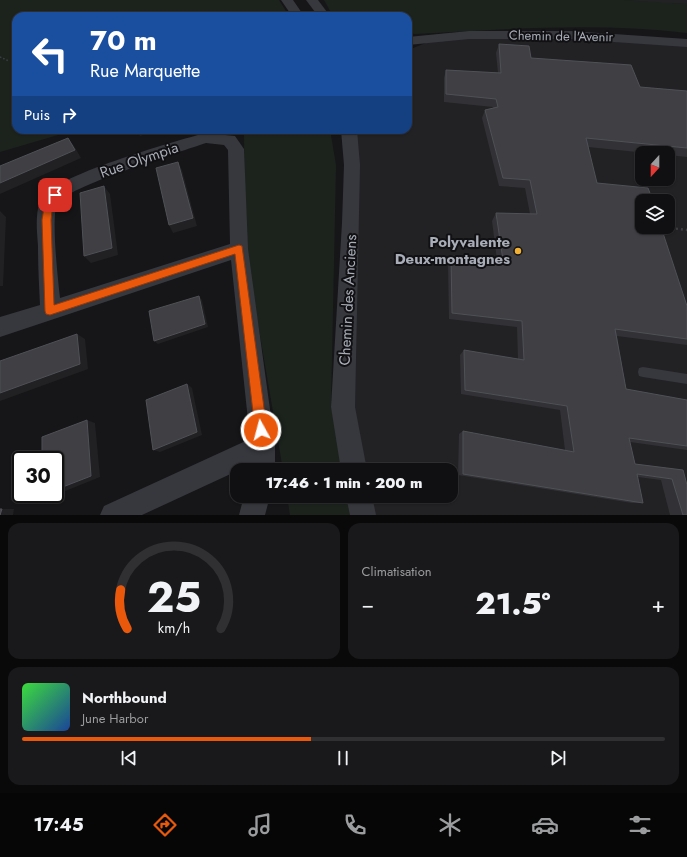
<!DOCTYPE html>
<html lang="fr">
<meta charset="utf-8">
<style>
body{margin:0;font-family:Jost,sans-serif;background:#19191b;color:#f1f3f6;height:100vh;display:flex;flex-direction:column;font-size:15px;white-space:nowrap}
*{box-sizing:border-box;margin:0}
p{font-size:13px;color:#9c9d9f}
.icon{flex:none;width:22px;height:22px;fill:none;stroke:currentColor;stroke-width:2;stroke-linecap:round;stroke-linejoin:round}
.map{position:relative;height:515px;overflow:hidden}
.panel{display:flex;flex-direction:column;gap:8px;padding:8px;background:#09090a;flex:1}
.panel>*{flex:none}
.banner{position:absolute;left:12px;top:12px;width:400px;height:122px;border-radius:12px;box-shadow:0 1px 3px #0004,0 0 0 1px #303032;background:#1a4fa0;color:#fff;overflow:hidden}
.needle{width:26px;rotate:201deg}
.buttons{position:absolute;left:635px;top:146px;display:grid;gap:8px}
.buttons a{display:grid;place-items:center;width:40px;height:40px;border-radius:8px;background:#101012;box-shadow:0 1px 3px #0004,0 0 0 1px #303032;font-size:20px}
.speed{position:absolute;left:12px;top:451px;display:flex;gap:8px;font-size:20px;font-weight:700;text-align:center}
.speed>*{display:grid;place-content:center;width:52px;height:52px;border-radius:50%;background:#101012;box-shadow:0 1px 3px #0004,0 0 0 1px #303032;line-height:1}
.speed .limit{border:2px solid #111;border-radius:6px;background:#fff;color:#111}
.pin{position:absolute;display:grid;place-items:center;width:34px;height:34px;color:#fff;margin:-17px;border-radius:8px;box-shadow:0 2px 6px #0006}
.me{position:absolute;width:44px;margin:-22px;rotate:353deg;stroke-linejoin:round;filter:drop-shadow(0 0 3px #0008)}
.turn{display:flex;align-items:center;gap:14px;height:84px;padding:0 12px;font-size:18px}
.turn .icon{width:52px;height:52px;stroke-width:2.5}
.turn b{display:block;font-size:28px;line-height:34px}
.then{display:flex;align-items:center;height:38px;padding:0 12px;background:#0003;gap:8px;font-size:15px}
.big{font-size:30px;font-weight:800;line-height:1.1}
.panel .widget{flex:1;display:flex;flex-direction:column;justify-content:center;gap:6px;min-width:0;padding:0 14px;border-radius:12px;background:#19191b}
.panel .dial{align-items:center;gap:0}
.dial svg{height:104px;overflow:visible;fill:none;stroke:#303032;stroke-width:7;stroke-linecap:round;text-anchor:middle}
.dial text{fill:#f1f3f6;stroke:none}
.song{display:flex;align-items:center;gap:12px}
.cover{width:48px;height:48px;border-radius:6px;background:linear-gradient(135deg,hsl(120 70% 55%),hsl(220 70% 35%))}
.played{height:4px;border-radius:2px;background:linear-gradient(90deg,#ea580c 45%,#303032 45%)}
.keys{display:flex;justify-content:space-around;direction:ltr}
.heat{display:flex;justify-content:space-between;align-items:center;font-size:22px;direction:ltr}
.panel .tiles{flex:1;display:grid;gap:8px;grid-template-columns:1fr 1fr}
.widget:last-child{grid-column:span 2}
.trip{position:absolute;left:230px;top:463px;width:228px;height:40px;border-radius:12px;background:#101012;box-shadow:0 1px 3px #0004,0 0 0 1px #303032;font-weight:800;line-height:40px;text-align:center}
.tab-bar{display:flex;height:64px;justify-content:space-around;align-items:center;background:#060607;color:#9c9d9f}
.tab-bar .icon{width:28px;height:28px}
.tab-bar .selected{color:#ea580c}
.tab-bar b{font-size:18px;color:#f1f3f6}
.map>svg:first-child{display:block}
.built{fill:#222225;fill-rule:evenodd}
.green{fill:#1c231d}
.lines{fill:none;stroke-linecap:round;stroke-linejoin:round}
.path-far1{stroke:#3d3f44;stroke-width:1.5;stroke-dasharray:1.5 2;stroke-linecap:butt}
.path{stroke:#3d3f44;stroke-width:2.5;stroke-dasharray:2 3;stroke-linecap:butt}
.lane{fill:#37383d;fill-rule:evenodd}
.street{fill:#37383d;fill-rule:evenodd}
.wall{fill:#323236}
.shaded-wall{fill:#212124}
.building{fill:#3f3f44;stroke:#4f5156}
.route{fill:#ea580c;stroke:#983908}
.poi-dot{fill:#f2b134;stroke:#111113;stroke-width:1.5}
.labels{text-anchor:middle;dominant-baseline:central;stroke-width:4;stroke-linejoin:round;paint-order:stroke}
.far-street-label{font-size:13px;fill:#a8adb8;stroke:#111113}
.street-label{font-size:15px;fill:#a8adb8;stroke:#111113}
.poi-label{font-size:15px;font-weight:bold;fill:#a8adb8;stroke:#111113;text-anchor:end}
</style>
<div class="map">
<svg width="687" height="515" viewBox="0 0 687 515">
<rect width="100%" height="100%" fill="#161618"/>
<path class="built" d="M623,0H687V4L660,3Z
M469,35L687,43V515H363L359,496H451V470H354L349,130H408V50L436,39ZM642,153H668V179H642ZM642,201H668V227H642Z"/>
<path class="green" d="M0,0H279L289,16H16V130H75L0,152Z
M324,0H623L687,4V33C597,22 505,29 415,34L408,33V16H333Z
M244,130H330L336,165L331,405L343,470H283L245,248Z
M287,496H347L351,515H290Z"/>
<g class="lines">
<path class="path-far1" d="M0,57L9,61"/>
<path class="path" d="M671,228L687,230"/>
<path class="lane" d="M643,367L687,374V384L643,377L639,376L638,372L639,368Z"/>
<path class="street" d="M281,0H293L304,16H292Z
M306,0H318L330,16H318Z
M469,31H570L687,39V47L570,39H469L408,45V37Z
M341,130H357L360,165L355,407L367,470H341L331,407L342,223L344,165Z
M205,133L235,136L244,149L248,249L275,446V470H249L250,465L142,515H100L104,506L250,439L231,260L0,337V317L40,305C39,285 38,266 38,246C37,232 35,215 40,201C49,176 177,141 205,133ZM206,143L224,145L228,150L230,244L60,298C58,279 51,219 57,204C65,187 183,151 206,143Z
M244,496H270L265,515H239Z
M346,496H372L376,515H350Z"/>
</g>
<path class="wall" d="M499,44L531,58L640,87L687,91V157L668,155V153H647L588,147L597,183L687,306V345L617,336L626,389L687,400V450L630,442L635,464L683,470L687,515H670L661,480L638,477L643,503H632L458,475L459,434L463,431L565,450L560,410L461,394L460,355L464,350L518,359L517,327L449,319L448,263L451,256L497,260L492,221L496,213L530,214L525,188L499,186L482,118L485,110L493,108V107L444,102V78L446,70L498,73L496,53Z"/>
<path class="shaded-wall" d="M137,130H161L140,136Z
M68,138L74,146L81,158L0,194V183Z
M178,162L182,170L197,226L173,233L169,225Z
M104,186L110,194L118,255L91,263L84,256Z
M0,211L6,217L3,286H0Z
M199,296L202,300L208,327L158,344L154,341Z
M77,334L85,339L88,369L0,401V393Z
M187,384L192,388L202,435L160,452L153,450Z
M87,420L95,423L100,477L53,496L42,495L44,494H55V490Z
M2,509H14L13,515H0Z"/>
<path class="building" d="M499,44L529,46L531,58L631,65L640,87L687,91V148L586,138L597,183L648,188L653,201H642V227H661L687,306V339L615,329L626,389L687,400V446L629,438L635,464L683,470L687,485V515H683L672,479L637,474L643,503L463,474V431L574,452L567,406L465,390L464,350L524,360L522,321L452,313L451,256L503,260L496,213L537,214L530,180L503,178L485,110L498,107L496,99L446,94V70L501,73Z
M68,138L75,150L0,183V166Z
M178,162L193,218L169,225L156,168Z
M104,186L112,248L84,256L80,193Z
M199,296L205,324L154,341L149,311Z
M77,334L80,364L0,393V361Z
M187,384L197,432L153,450L146,400Z
M87,420L91,476L55,490V460H42V437Z
M0,509H2L0,515Z"/>
<path class="route" d="M55,192L60,195L53,202L51,220L54,305L239,245L242,246L267,430L265,435L261,436L257,435L255,430L235,254L50,315L46,314L45,311L42,220L45,201Z"/>
<circle class="poi-dot" cx="518" cy="251" r="4"/>
<g class="labels">
<g class="far-street-label">
<text transform="translate(561 36) rotate(1)">Chemin de l'Avenir</text>
</g>
<g class="street-label">
<text transform="translate(139 160) rotate(-19)">Rue Olympia</text>
<text transform="translate(348 300) rotate(-87)">Chemin des Anciens</text>
</g>
<g class="poi-label">
<text x="510" y="242">Polyvalente<tspan x="510" dy="17">Deux-montagnes</tspan></text>
</g>
</g>
</svg>
<div class="buttons">
<a><svg class="needle" viewBox="-14 -14 28 28"><path d="M0-13l5 13h-10z" fill="#e53935"/><path d="M0 13l5-13h-10z" fill="#9c9d9f"/></svg></a>
<a><svg class="icon" aria-label="layers" viewBox="0 0 24 24"><path d="M12 4l9 5-9 5-9-5zM3 14l9 5 9-5"/></svg></a>
</div>
<div class="speed"><div class="limit">30</div></div>
<div class="pin" style="left:55px;top:195px;background:#d93025"><svg class="icon" aria-label="arrive" viewBox="0 0 24 24"><path d="M6 21V4h12l-3 4 3 4H6"/></svg></div>
<svg class="me" style="left:261px;top:430px" viewBox="-20 -20 40 40"><circle r="17" fill="#ea580c" stroke="#fff" stroke-width="3"/><path d="M0-11L8 9 0 5-8 9z" fill="#fff"/></svg>
<div class="trip">17:46 · 1 min · 200 m</div>
<div class="banner">
<div class="turn"><svg class="icon" aria-label="left" viewBox="0 0 24 24"><path d="M17 20v-9H6M10 6l-5 5 5 5"/></svg><div><b>70 m</b>Rue Marquette</div></div>
<div class="then">Puis<svg class="icon" aria-label="right" viewBox="0 0 24 24"><path d="M7 20v-9h11M14 6l5 5-5 5"/></svg></div>
</div>
</div>
<section class="panel">
<div class="tiles">
<div class="widget dial"><svg viewBox="0 0 100 80">
<path d="M14 69A42 42 0 1 1 86 69"/>
<path d="M14 69A42 42 0 0 1 9 39" stroke="#ea580c"/>
<text x="50" y="56" font-size="32" font-weight="700">25</text>
<text x="50" y="72" font-size="11">km/h</text>
</svg></div>
<div class="widget"><p>Climatisation</p>
<div class="heat"><a>−</a><b class="big">21.5°</b><a>+</a></div>
</div>
<div class="widget">
<div class="song"><i class="cover"></i><div><b>Northbound</b><p>June Harbor</p></div></div>
<div class="played"></div>
<div class="keys"><svg class="icon" aria-label="previous" viewBox="0 0 24 24"><path d="M18 5L8 12l10 7zM5 5v14"/></svg><svg class="icon" aria-label="pause" viewBox="0 0 24 24"><path d="M8 5v14M16 5v14"/></svg><svg class="icon" aria-label="next" viewBox="0 0 24 24"><path d="M6 5l10 7-10 7zM19 5v14"/></svg></div>
</div>
</div>
</section>
<nav class="tab-bar">
<b>17:45</b>
<svg class="icon selected" aria-label="directions" viewBox="0 0 24 24"><path d="M12 3l9 9-9 9-9-9zM9 14v-3h6M13 9l2 2-2 2"/></svg>
<svg class="icon" aria-label="music" viewBox="0 0 24 24"><path d="M9 18V5l10-2v13"/><circle cx="6" cy="18" r="3"/><circle cx="16" cy="16" r="3"/></svg>
<svg class="icon" aria-label="phone" viewBox="0 0 24 24"><path d="M5 4h4l2 5-3 2q2 4 5 5l2-3 5 2v4C11 20 4 13 5 4z"/></svg>
<svg class="icon" aria-label="climate" viewBox="0 0 24 24"><path d="M12 3v18M4 7l16 10M4 17L20 7"/></svg>
<svg class="icon" aria-label="car" viewBox="0 0 24 24"><path d="M5 17H2v-5l4-1 3-4h7l3 4 3 1v5h-3M9 17h6M6 11h13"/><circle cx="7" cy="17" r="2"/><circle cx="17" cy="17" r="2"/></svg>
<svg class="icon" aria-label="filters" viewBox="0 0 24 24"><path d="M4 7h16M4 17h16"/><circle cx="9" cy="7" r="2"/><circle cx="15" cy="17" r="2"/></svg>
</nav>
